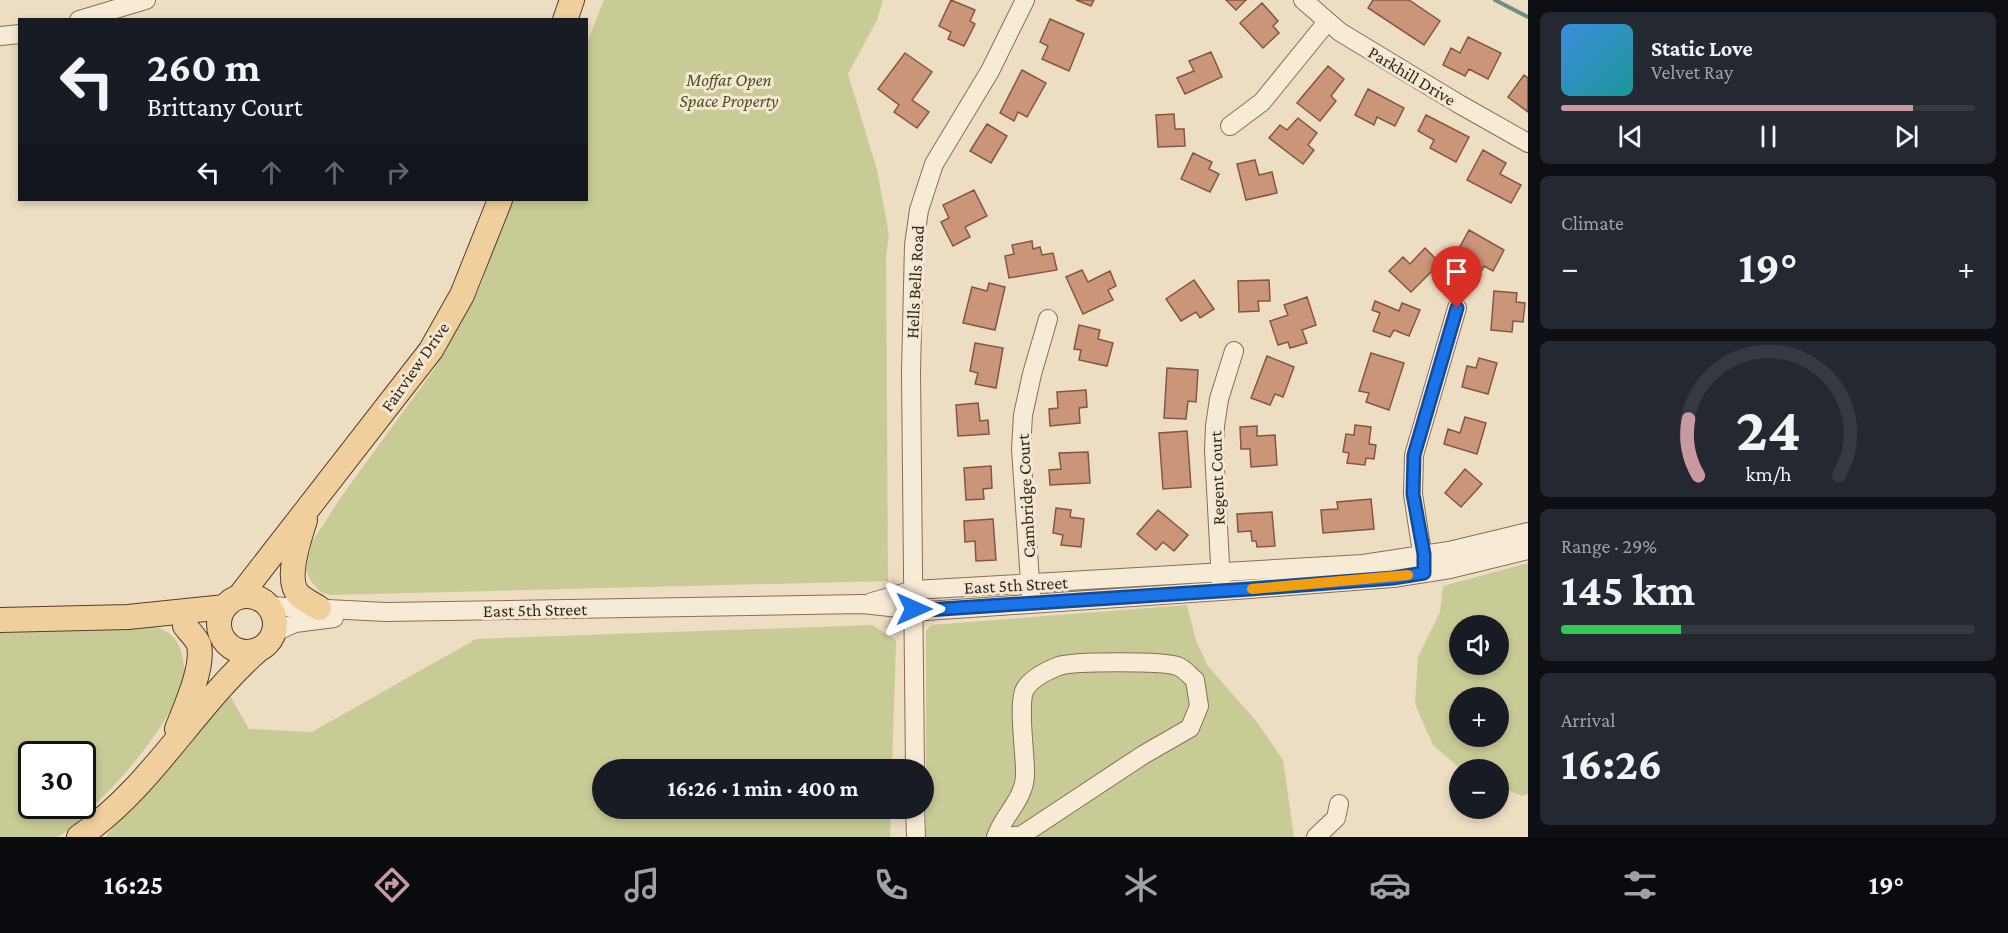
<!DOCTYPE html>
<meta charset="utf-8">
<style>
body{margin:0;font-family:"Crimson Pro",serif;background:#242831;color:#f1f3f6;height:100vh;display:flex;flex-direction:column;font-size:22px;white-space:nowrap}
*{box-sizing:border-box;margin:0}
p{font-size:20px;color:#9ea1a6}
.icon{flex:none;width:33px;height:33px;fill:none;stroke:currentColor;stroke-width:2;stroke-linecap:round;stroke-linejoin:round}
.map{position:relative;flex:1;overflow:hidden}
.drawer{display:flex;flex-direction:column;gap:12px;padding:12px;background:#0d0f14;width:480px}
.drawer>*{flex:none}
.banner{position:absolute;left:18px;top:18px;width:570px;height:183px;border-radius:0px;box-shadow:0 3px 9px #0003;background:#171b24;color:#f1f3f6;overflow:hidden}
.controls{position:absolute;left:1449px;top:615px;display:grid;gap:12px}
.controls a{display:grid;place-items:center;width:60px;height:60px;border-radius:50%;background:#171b24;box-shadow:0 3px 9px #0003;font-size:30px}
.speed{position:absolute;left:18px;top:741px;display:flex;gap:12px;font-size:30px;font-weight:700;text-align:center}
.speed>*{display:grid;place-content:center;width:78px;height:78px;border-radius:50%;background:#171b24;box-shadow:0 3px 9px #0003;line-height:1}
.speed .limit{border:3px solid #111;border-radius:9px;background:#fff;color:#111}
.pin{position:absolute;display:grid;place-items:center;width:51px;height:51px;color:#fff;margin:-62px -26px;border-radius:50% 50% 50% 0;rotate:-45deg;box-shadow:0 0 6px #0007}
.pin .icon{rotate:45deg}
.me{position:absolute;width:66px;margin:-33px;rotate:90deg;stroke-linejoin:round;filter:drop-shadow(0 0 4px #0008)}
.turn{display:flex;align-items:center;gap:21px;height:126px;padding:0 30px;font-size:27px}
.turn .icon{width:78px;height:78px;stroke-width:2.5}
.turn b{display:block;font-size:42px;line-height:51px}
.lanes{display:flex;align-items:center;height:57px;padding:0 30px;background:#0003;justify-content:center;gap:30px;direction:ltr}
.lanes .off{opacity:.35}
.big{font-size:45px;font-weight:700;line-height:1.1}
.drawer .widget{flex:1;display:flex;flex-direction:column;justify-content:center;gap:9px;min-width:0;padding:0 21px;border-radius:9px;background:#242831}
.drawer .dial{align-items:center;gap:0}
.dial svg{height:156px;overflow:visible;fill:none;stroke:#363941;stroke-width:7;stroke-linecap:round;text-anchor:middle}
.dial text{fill:#f1f3f6;stroke:none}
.song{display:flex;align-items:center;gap:18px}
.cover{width:72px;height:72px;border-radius:9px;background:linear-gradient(135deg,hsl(210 70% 55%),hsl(180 70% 35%))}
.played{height:6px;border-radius:3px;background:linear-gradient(90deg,#c8999f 85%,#363941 85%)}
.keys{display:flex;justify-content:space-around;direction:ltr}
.heat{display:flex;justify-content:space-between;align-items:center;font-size:33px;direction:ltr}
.charge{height:9px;border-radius:4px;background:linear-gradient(90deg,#34c759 29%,#363941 0)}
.trip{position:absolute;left:592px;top:759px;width:342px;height:60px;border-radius:30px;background:#171b24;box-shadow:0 3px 9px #0003;font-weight:700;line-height:60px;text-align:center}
.menu{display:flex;height:96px;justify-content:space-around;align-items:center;background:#090b0e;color:#9ea1a6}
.menu .icon{width:42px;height:42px}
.menu .active{color:#c8999f}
.menu b{font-size:27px;color:#f1f3f6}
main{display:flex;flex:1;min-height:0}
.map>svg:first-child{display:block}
.green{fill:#c9cb97;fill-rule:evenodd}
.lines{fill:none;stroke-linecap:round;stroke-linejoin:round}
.stream{stroke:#6c8e83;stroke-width:4}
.building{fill:#cb957a;stroke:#865641;stroke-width:1.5}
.minor-casing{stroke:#876e5a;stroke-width:20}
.major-casing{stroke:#553d2e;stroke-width:26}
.minor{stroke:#f8ebd6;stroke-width:18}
.major{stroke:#f0cf9c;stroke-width:24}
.route-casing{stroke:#114b97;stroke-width:15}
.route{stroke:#1a73e8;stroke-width:10}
.slow{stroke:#f59e0b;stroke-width:10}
.labels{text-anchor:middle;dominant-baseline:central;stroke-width:6;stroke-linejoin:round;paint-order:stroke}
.street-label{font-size:18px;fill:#37281e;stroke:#f5e8d3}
.park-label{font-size:18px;font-style:italic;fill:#4b5325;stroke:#f5e8d3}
</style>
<main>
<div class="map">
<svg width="1528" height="837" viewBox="0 0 1528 837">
<rect width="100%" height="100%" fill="#edddc3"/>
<path class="green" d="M604,0H883L877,20L848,74L877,170L889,234L886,257L888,581L330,595L320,592L311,581L306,570L312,542L341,497L435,368L480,287L511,200H586L587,43Z
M1528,563V794L1522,796L1499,786L1498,770L1461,769L1433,745L1415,704L1418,657L1440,612L1443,586ZM1460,626H1498V664H1460ZM1460,698H1498V736H1460Z
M1187,605L1196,641L1208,666L1256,721L1283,760L1294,837H926V631L931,625Z
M872,625L896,640L892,769L603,770V808L891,809L890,837H105L229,694L249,729L312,732L476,639Z
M153,626C175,632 182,645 184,667L191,669C168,725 129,774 85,814C77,822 66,834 56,837C43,837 15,837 0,837V629ZM32,754H82V806H32Z"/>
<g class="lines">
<path class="stream" d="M1495,0L1528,17"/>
</g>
<path class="building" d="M951,0L975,10L970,21L975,24L964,46L948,39L951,32L939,26Z
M1076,0H1094L1091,6Z
M1226,0H1246L1236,10Z
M1373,0H1409L1440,21L1424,45L1368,8Z
M1262,3L1278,21L1273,26L1279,33L1263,48L1240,23Z
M1050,19L1084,34L1069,71L1042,59L1048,46L1040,42Z
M1468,37L1501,53L1488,79L1469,69L1465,76L1443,65L1451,48L1460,53Z
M1211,52L1222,77L1185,94L1177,78L1194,71L1189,61Z
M905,53L932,72L912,100L929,112L917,128L894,112L899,105L878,89Z
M1328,66L1344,79L1331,96L1336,101L1320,121L1297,103Z
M1022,70L1046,83L1027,117L1018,112L1014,121L1000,113Z
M1524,75L1528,78V112L1508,97Z
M1368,89L1404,108L1395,126L1377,117L1374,125L1355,115Z
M1174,114L1175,129H1184L1185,146L1158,147L1156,115Z
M1426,115L1469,137L1456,162L1430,148L1434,140L1418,131Z
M1298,118L1317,133L1308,145L1314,150L1303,164L1269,138L1280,125L1287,130Z
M987,124L1007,136L991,163L970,151Z
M1483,150L1506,163L1500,174L1521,185L1511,203L1467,180Z
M1193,153L1212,162L1209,169L1219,174L1210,192L1181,179Z
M1255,160L1259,175L1272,172L1277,193L1246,200L1237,164Z
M974,190L987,216L965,227L970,237L953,246L941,222L949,218L943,205Z
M1469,230L1504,250L1493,271L1484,266L1481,272L1471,267L1467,274L1450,265Z
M1032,241L1033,249L1040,247L1042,255L1053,253L1057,270L1009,278L1005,256L1014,254L1012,245Z
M1425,248L1440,263L1411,292L1389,271L1403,257L1410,264Z
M1082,270L1088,282L1110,271L1116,286L1108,290L1113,300L1083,314L1066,277Z
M1194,280L1214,309L1200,318L1196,312L1181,321L1166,299Z
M1269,280L1270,301H1258L1259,311L1239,312L1238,281Z
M989,283L1005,287L995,330L963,323L972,287L987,291Z
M1494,291L1517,293L1516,302L1525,303L1523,322L1513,321L1512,332L1491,330Z
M1307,297L1316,325L1302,330L1307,343L1290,348L1288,342L1278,345L1270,321L1288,315L1284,305Z
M1375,301L1399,311L1402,303L1420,310L1409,336L1394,330L1390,337L1373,331L1380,313L1372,310Z
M1079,325L1100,330L1098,339L1113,343L1107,366L1079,360L1081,350L1074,349Z
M975,343L1003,348L996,388L975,384L978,373L970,371Z
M1371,353L1404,363L1389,410L1366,402L1369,393L1359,391Z
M1267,356L1294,367L1283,397L1275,394L1270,405L1251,398Z
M1479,358L1497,363L1488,394L1462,387L1467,366L1476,368Z
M1167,368L1198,370L1196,402L1188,401L1186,419L1164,418Z
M1086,390L1087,407L1079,408L1080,423L1050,426L1049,409L1058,408L1057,392Z
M978,403L980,421L988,420L989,434L958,436L956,405Z
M1465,417L1486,423L1477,454L1444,444L1448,429L1460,433Z
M1355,425L1371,427L1369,444L1376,445L1374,459L1366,458L1365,465L1347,463L1349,453L1343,452L1346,434L1354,435Z
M1257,426V436L1275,435L1277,465L1251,467L1250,449H1241L1240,427Z
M1187,431L1191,487L1163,489L1159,433Z
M1088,452L1090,483L1050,485L1049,470L1061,469L1059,453Z
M991,466L992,488L983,489L984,499L966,500L964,468Z
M1465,469L1482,484L1461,507L1445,493Z
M1371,499L1374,529L1323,533L1321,510L1338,509L1337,502Z
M1056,508L1071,510L1070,517L1084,519L1081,547L1061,545L1063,535L1053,533Z
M1158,510L1188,535L1174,551L1163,542L1156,550L1137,534Z
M1272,512L1275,546L1257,547L1256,541H1252L1251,531L1238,532L1237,514Z
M993,519L996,560L976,561L975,541L965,542L964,521Z"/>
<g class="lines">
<defs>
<path id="minor" d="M1303,0L1340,32L1459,104L1528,143
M79,20L146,0
M0,36L20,34
M1230,126L1262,102L1327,22
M1424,566L1413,494L1414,455L1457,308
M1221,583L1214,450L1215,426L1219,399L1234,351
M1031,596L1021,449L1023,415L1032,374L1048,319
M872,602L914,590L1363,564L1449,551L1528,532
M269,606L386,612L863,604L926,611L1250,589L1393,578L1450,569L1528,550
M275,632L295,623L334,618
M915,770L911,372L914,245L919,210L934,164L990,71L1025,0
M915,808L916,837
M996,837C1003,816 1024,799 1025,776C1026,756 1017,704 1025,689C1032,678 1046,671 1059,666C1073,661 1163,661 1177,666C1184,668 1190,676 1195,680L1199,706L1190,728L1143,755L1022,835L1006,837
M1316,837L1336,818L1339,804"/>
<path id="major" d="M565,20L572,0
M305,520C300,537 284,580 299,595C304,600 313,604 319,608
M219 624a28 28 0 1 1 56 0a28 28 0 1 1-56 0Z
M239,597L431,350L462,295L500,200
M0,620L128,617L225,607
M177,729C185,708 204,668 199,645C197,639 189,631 185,626
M79,837C151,788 193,708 257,651"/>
</defs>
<use href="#minor" class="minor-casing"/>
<use href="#major" class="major-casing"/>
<use href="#minor" class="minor"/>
<use href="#major" class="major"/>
</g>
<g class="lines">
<defs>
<path id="route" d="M914,609L926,610L1250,589L1393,578L1424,573V554L1413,494L1414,455L1457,308"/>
</defs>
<use href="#route" class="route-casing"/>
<use href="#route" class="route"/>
<path class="slow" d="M1252,589L1408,575"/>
</g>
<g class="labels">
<g class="street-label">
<text transform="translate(1412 76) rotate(31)">Parkhill Drive</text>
<text transform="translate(915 282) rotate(-87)">Hells Bells Road</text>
<text transform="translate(415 367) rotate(-55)">Fairview Drive</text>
<text transform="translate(1217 478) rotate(-92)">Regent Court</text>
<text transform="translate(1026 496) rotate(-93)">Cambridge Court</text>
<text transform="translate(1016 585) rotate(-3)">East 5th Street</text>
<text transform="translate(535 610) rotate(-1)">East 5th Street</text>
</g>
<g class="park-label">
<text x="729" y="80">Moffat Open<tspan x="729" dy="21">Space Property</tspan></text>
</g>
</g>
</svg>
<div class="controls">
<a><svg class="icon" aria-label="sound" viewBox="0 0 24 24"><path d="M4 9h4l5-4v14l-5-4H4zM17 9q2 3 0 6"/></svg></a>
<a>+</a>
<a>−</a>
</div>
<div class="speed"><div class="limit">30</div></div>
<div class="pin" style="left:1457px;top:308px;background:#d93025"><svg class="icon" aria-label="arrive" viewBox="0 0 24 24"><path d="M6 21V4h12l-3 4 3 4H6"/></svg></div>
<svg class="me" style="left:914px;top:609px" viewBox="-20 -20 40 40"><path d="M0-17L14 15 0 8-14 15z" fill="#1a73e8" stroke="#fff" stroke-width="4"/></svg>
<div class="trip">16:26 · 1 min · 400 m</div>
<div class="banner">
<div class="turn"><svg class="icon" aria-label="left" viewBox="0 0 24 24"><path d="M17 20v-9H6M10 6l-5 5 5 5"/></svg><div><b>260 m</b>Brittany Court</div></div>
<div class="lanes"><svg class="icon" aria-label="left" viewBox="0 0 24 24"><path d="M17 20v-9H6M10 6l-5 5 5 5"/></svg><svg class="icon off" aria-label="ahead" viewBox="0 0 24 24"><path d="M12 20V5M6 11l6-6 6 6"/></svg><svg class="icon off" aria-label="ahead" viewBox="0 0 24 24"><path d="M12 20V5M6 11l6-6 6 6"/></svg><svg class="icon off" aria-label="right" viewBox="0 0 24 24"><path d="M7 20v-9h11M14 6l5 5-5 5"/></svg></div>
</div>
</div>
<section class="drawer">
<div class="widget">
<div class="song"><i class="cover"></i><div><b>Static Love</b><p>Velvet Ray</p></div></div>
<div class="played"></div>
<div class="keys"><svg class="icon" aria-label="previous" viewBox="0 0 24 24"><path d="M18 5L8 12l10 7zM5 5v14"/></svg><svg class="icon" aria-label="pause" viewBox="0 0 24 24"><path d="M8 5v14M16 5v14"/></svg><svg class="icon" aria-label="next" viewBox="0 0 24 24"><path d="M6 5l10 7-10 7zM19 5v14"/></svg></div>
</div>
<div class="widget"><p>Climate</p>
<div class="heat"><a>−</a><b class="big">19°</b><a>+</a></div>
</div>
<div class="widget dial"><svg viewBox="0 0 100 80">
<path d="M14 69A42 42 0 1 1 86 69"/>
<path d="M14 69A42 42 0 0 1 9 40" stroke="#c8999f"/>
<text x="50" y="56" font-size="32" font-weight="700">24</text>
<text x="50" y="72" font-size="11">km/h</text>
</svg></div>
<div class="widget"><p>Range · 29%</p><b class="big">145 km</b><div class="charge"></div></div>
<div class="widget"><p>Arrival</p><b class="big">16:26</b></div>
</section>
</main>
<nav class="menu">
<b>16:25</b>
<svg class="icon active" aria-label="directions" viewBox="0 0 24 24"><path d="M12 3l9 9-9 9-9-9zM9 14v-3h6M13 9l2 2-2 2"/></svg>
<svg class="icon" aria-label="music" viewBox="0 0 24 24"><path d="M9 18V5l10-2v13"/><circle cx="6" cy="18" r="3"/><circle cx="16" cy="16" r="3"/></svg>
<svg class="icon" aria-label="phone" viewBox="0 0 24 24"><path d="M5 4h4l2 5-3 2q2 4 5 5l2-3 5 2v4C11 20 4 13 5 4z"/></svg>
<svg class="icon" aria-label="climate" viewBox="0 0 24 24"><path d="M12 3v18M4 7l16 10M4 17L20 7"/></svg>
<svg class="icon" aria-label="car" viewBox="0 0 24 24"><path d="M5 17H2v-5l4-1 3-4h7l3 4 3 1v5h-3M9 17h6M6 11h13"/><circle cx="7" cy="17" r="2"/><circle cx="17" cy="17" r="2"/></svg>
<svg class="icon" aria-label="filters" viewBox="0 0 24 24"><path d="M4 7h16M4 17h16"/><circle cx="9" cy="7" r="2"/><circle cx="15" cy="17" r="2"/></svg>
<b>19°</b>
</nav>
